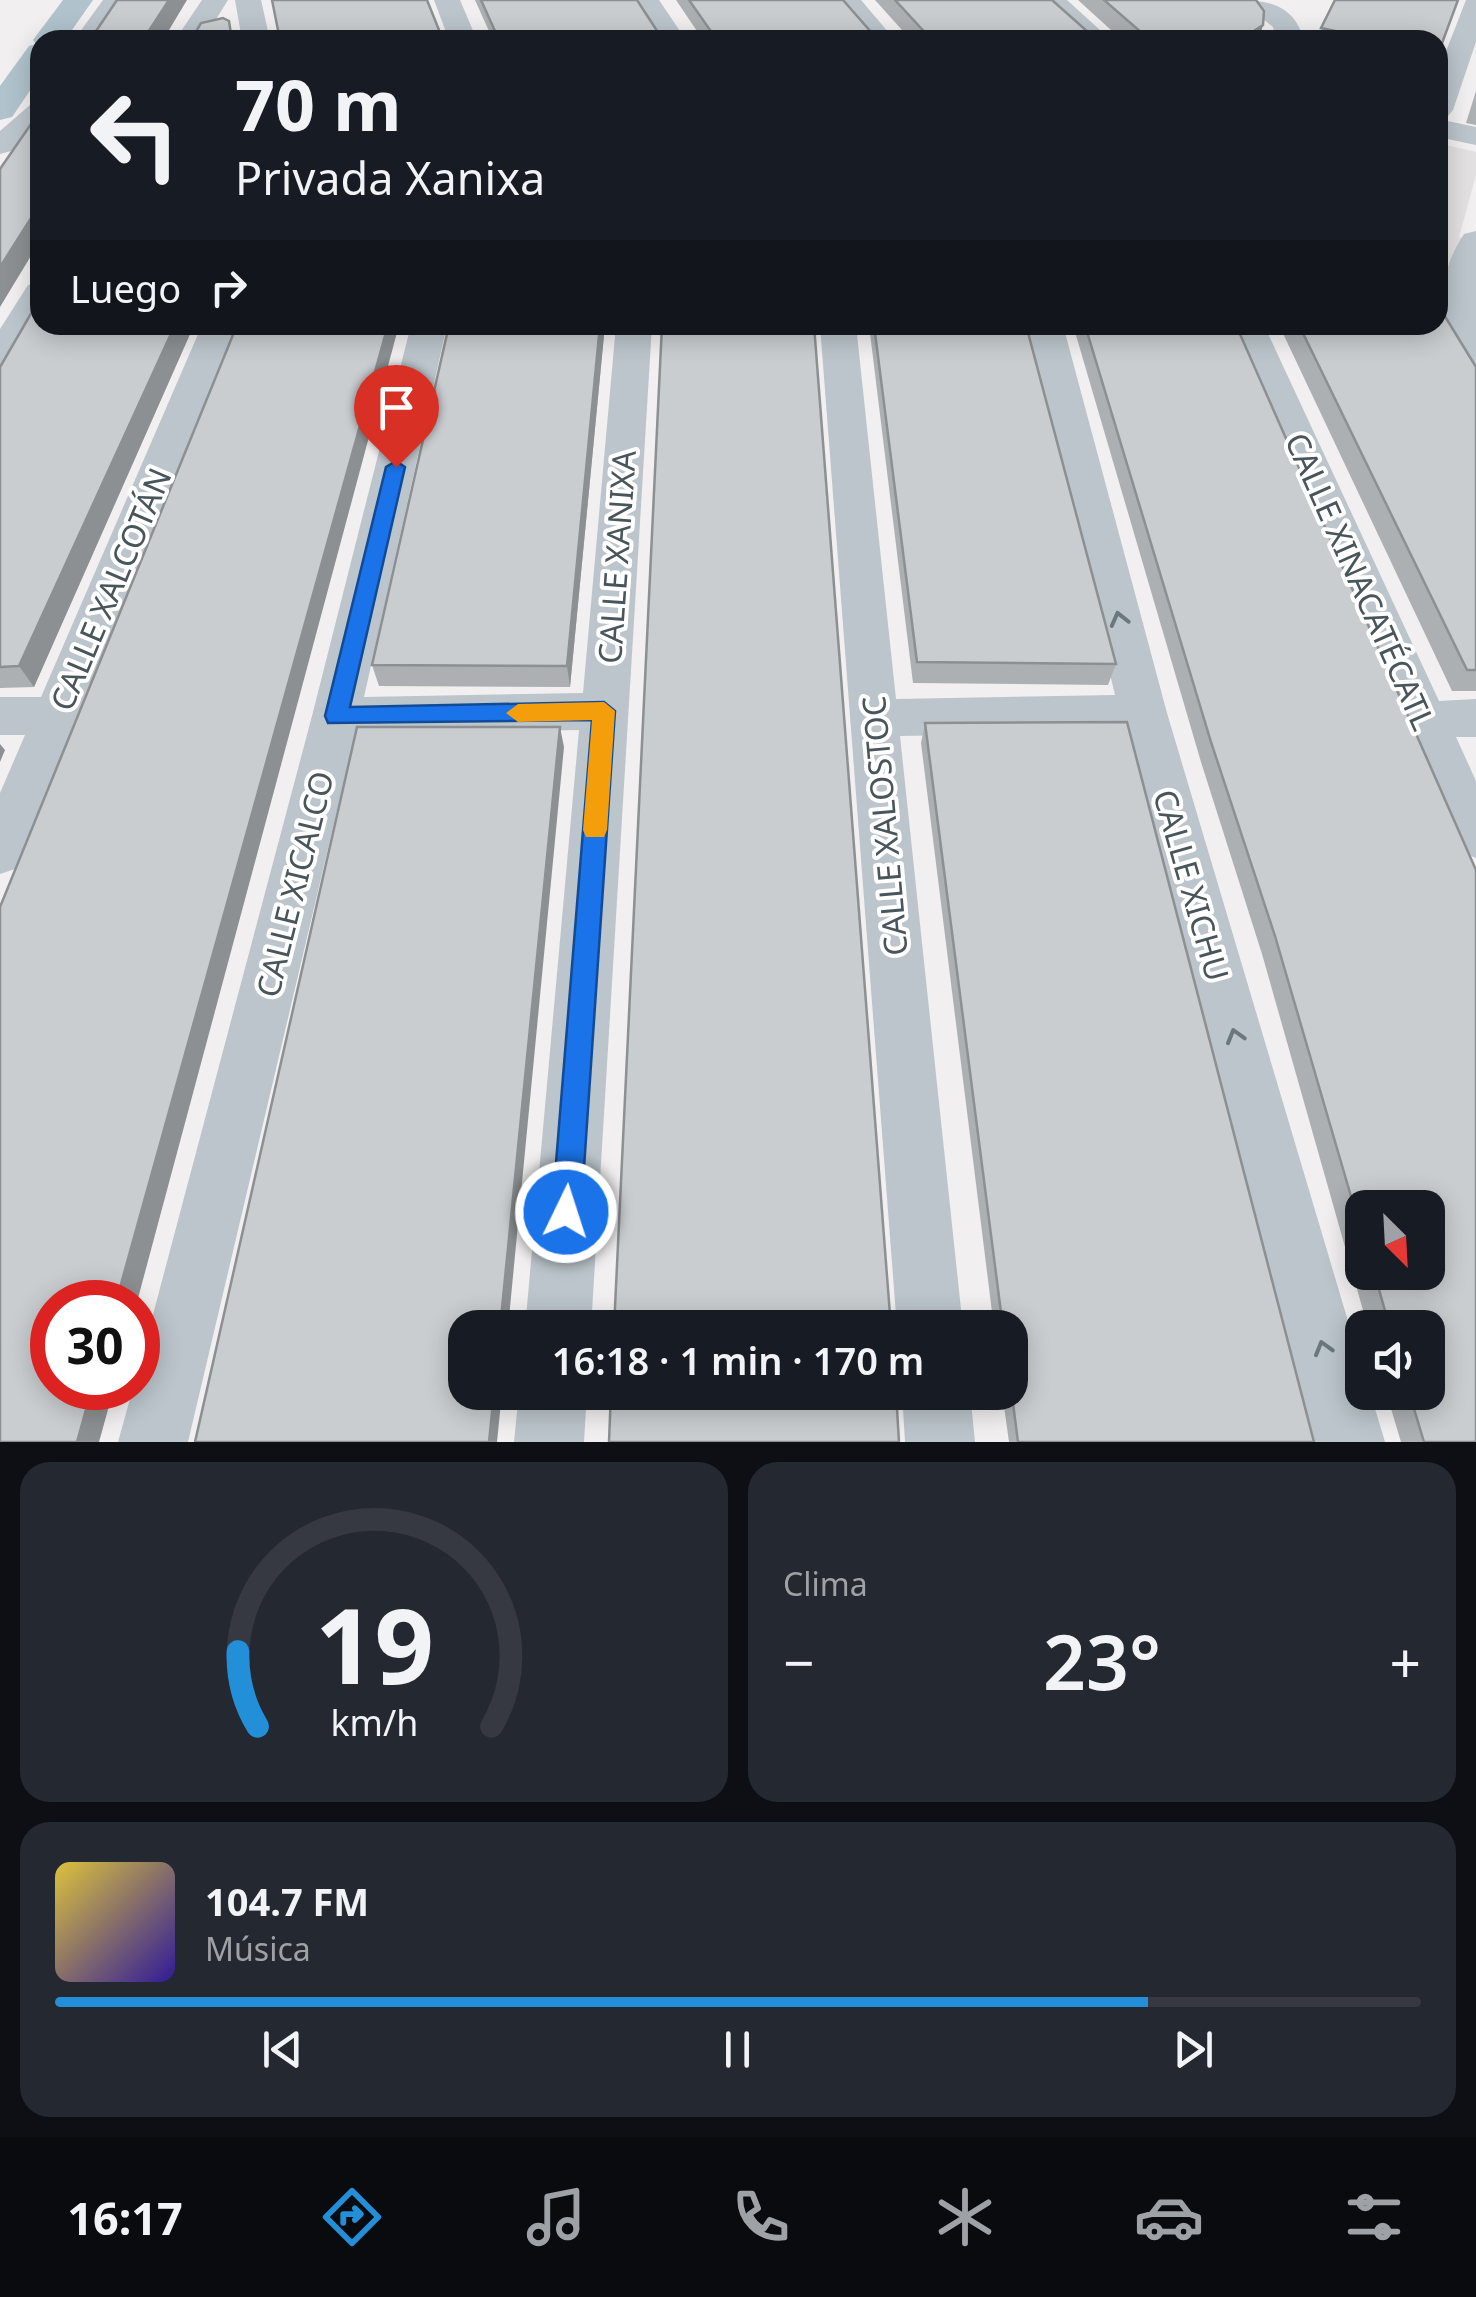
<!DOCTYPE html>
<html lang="es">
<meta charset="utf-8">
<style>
body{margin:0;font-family:"Noto Sans",sans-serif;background:#242831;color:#f1f3f6;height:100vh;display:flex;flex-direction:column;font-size:38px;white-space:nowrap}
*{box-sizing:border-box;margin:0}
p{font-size:32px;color:#9ea1a6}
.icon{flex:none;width:55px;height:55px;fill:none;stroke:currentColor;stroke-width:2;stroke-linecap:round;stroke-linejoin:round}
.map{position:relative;height:1442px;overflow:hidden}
.panel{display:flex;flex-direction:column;gap:20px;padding:20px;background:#0d0f14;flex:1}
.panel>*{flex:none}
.banner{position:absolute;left:30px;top:30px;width:1418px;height:305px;border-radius:30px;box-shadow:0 5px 25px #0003;background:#171b24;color:#f1f3f6;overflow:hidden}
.needle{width:65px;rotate:156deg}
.controls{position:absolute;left:1345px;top:1190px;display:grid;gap:20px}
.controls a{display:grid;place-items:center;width:100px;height:100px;border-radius:20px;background:#171b24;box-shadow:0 5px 25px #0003;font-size:50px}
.speed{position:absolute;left:30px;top:1280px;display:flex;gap:20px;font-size:50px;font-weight:700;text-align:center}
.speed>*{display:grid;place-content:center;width:130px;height:130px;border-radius:50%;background:#171b24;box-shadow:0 5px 25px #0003;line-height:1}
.speed .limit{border:15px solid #d22;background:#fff;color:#111}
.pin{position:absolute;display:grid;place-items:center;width:85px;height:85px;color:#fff;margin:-102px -42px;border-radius:50% 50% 50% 0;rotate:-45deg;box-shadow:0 0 10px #0007}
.pin .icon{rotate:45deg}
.me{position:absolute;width:110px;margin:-55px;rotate:4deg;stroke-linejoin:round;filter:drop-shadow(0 0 8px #0008)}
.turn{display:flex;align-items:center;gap:35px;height:210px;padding:0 40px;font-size:45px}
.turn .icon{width:130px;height:130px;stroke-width:2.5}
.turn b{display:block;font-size:70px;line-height:85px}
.then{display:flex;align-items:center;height:95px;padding:0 40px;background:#0003;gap:20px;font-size:38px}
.big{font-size:75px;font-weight:600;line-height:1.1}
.panel .card{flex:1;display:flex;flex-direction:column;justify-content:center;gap:15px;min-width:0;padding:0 35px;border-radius:30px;background:#242831}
.panel .dial{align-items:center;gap:0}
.dial svg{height:260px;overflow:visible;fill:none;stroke:#363941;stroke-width:7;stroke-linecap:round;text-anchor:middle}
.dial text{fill:#f1f3f6;stroke:none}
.song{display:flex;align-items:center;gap:30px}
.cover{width:120px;height:120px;border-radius:15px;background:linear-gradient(135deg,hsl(50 70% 55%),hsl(250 70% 35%))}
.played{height:10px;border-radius:5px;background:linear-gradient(90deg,#228fd8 80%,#363941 80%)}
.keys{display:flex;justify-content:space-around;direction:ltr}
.heat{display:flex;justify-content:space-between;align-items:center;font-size:55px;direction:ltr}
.panel .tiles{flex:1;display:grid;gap:20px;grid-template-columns:1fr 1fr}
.card:last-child{grid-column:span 2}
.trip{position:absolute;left:448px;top:1310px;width:580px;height:100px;border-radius:30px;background:#171b24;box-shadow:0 5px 25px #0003;font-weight:600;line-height:100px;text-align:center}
.tabs{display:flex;height:160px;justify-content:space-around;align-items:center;background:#090b0e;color:#9ea1a6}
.tabs .icon{width:70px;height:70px}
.tabs .on{color:#228fd8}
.tabs b{font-size:45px;color:#f1f3f6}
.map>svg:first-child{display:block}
.education{fill:#e2e0e0}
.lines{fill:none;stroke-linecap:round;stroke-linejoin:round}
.minor{fill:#bbc5cb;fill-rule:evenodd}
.primary{fill:#b0c3cc;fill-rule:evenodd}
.wall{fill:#adb0b3;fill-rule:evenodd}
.shaded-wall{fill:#8d9092}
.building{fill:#c9cdd0;stroke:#8d9092;stroke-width:2.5}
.oneway{stroke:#6a777d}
.route{fill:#1a73e8;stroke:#114b97;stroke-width:2.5}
.slow{fill:#f59e0b}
.labels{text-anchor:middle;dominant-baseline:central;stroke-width:8;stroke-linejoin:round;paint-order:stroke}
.street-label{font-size:32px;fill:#48555b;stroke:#fff}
</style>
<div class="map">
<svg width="1476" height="1442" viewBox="0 0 1476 1442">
<rect width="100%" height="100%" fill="#f1efef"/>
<path class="education" d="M1438,143L1476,152V175L1459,237L1468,241L1454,290L1438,286Z"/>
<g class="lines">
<path class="minor" d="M103,0H129L102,40H74Z
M202,0H228L203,40H175Z
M235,0H261L270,40H242Z
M434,0H460L477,40H449Z
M633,0H659L686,40H658Z
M834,0H861L895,40H867Z
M1039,0H1067L1111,40H1081Z
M1240,0C1271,0 1295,7 1304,40H1276L1273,27Z
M1466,0H1476V42L1453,110L1448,116L1438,119V72Z
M40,102V130L11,151L0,154V131L30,105Z
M1438,119L1476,127V145L1438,137Z
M1476,231V368L1463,365C1435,324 1436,276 1464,234Z
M40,282V322L13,367L0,370V329L28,285Z
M202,325H238L26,852L18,868L0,874V793L25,735H0V697H41Z
M411,325H447L364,697L583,693L616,325H652L591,1328H525L579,730L355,734L188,1442H118L133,1388H138V1371L312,716Z
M820,325H856L896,699L1115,695L1027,325H1063L1167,713L1362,1368V1392H1370L1385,1442H1315L1124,732L900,736L963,1328H897Z
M1228,325H1264L1439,701L1476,699V737H1456L1476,781V858L1458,851L1451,836Z
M519,1392H587L584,1442H514Z
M902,1392H970L975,1442H905Z"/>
<path class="primary" d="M63,0H93L65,40H40V76L12,117L0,120V86L29,46L36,44L33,40Z"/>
</g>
<path class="wall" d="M475,0H637L663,40H493Z
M676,0H843L878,40H703Z
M875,0H1052L1097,40H911Z
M1078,0H1256L1259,40H1122Z
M1335,0L1438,40H1317Z
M1476,91V125L1466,123Z
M194,325L34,687L0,688V367Z
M605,325L570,687L379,686L372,665Z
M869,325H1026L1116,664L1108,685L913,683Z
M1073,325H1236L1476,1442H1401L1386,1392H1428V1328H1368L1262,954L1201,762ZM1362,1208L1428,1272H1362Z
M1279,325H1438L1476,367V691H1452Z
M925,723L1314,1442H1009L1002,1392H1010V1328H994L921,743Z"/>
<path class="shaded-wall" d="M169,0H187L163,40H143Z
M1263,25L1259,40H1240Z
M40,204V241L0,307V267Z
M175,325H194L34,687L19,666Z
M388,325H399L137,1302H116Z
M600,325H605L570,687L567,666Z
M560,727L564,747L508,1328H500Z
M0,744L5,750L0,762Z
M92,1388H114L99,1442H77Z
M494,1392H502L497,1442H489Z"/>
<path class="building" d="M117,0H169L143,40H90Z
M272,0H427L443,40H280Z
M481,0H637L663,40H499Z
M689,0H843L878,40H717Z
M895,0H1052L1097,40H932Z
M1104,0H1256L1264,11L1263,25L1240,40H1150Z
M1335,0H1458L1438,54V40H1378L1321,28Z
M223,18L229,21L232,40H191L201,23Z
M40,111V204L0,267V169Z
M40,298V325H175L19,666L0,667V367Z
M1438,305L1476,367V670H1467L1299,325H1438Z
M237,325H388L116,1302H52V1388H92L77,1442H0V907Z
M449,325H600L567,666L372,665Z
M662,325H814L891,1328H614Z
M874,325H1026L1116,664L917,662Z
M1085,325H1236L1476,870V1442H1424L1409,1392H1428V1328H1390L1374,1272H1428V1208H1362V1234L1275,936L1211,742Z
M1127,722L1314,1442H1018L1010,1380V1328H1003L925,723Z
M357,727H560L500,1328H465V1392H494L489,1442H195Z
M611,1392H896L899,1442H609Z"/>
<defs><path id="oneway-chevron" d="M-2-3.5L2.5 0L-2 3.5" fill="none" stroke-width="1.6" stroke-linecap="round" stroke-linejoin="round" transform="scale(2.5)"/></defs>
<g class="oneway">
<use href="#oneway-chevron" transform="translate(1119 619) rotate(-104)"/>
<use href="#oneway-chevron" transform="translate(1235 1036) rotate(-106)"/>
<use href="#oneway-chevron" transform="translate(1323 1348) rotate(-106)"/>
</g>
<path class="route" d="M396,461L405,467L350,707L604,702L615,711L581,1212L577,1223L566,1227L556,1223L552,1212L592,720L328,723L325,716L386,467Z"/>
<path class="slow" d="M604,702L615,711L607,830L604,837H586L583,830L592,720L518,722L506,713L518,704Z"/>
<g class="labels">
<g class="street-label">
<text transform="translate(616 557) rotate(-86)">CALLE XANIXA</text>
<text transform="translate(1361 581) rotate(66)">CALLE XINACATÉCATL</text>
<text transform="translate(110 589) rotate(-67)">CALLE XALCOTÁN</text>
<text transform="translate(884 826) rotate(-95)">CALLE XALOSTOC</text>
<text transform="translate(294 884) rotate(-76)">CALLE XICALCO</text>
<text transform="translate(1192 885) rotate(74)">CALLE XICHU</text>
</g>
</g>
</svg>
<div class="controls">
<a><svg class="needle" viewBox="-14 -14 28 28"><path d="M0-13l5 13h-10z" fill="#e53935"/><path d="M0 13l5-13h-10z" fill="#9ea1a6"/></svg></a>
<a><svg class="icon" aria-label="sound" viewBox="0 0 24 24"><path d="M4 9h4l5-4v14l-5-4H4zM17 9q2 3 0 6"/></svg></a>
</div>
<div class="speed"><div class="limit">30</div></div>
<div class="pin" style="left:396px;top:467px;background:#d93025"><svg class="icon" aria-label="arrive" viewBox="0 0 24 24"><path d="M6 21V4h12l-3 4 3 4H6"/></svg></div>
<svg class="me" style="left:566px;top:1212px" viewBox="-20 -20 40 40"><circle r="17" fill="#1a73e8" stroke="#fff" stroke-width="3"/><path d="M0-11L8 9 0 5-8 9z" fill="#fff"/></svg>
<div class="trip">16:18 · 1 min · 170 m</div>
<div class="banner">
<div class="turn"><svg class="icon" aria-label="left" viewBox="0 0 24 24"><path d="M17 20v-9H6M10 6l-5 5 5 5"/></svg><div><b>70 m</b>Privada Xanixa</div></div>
<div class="then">Luego<svg class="icon" aria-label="right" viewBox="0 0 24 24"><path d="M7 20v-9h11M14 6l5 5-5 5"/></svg></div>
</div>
</div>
<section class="panel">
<div class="tiles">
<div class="card dial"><svg viewBox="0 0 100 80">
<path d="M14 69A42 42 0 1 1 86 69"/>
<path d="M14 69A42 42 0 0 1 8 46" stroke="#228fd8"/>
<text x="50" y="56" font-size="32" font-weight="700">19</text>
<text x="50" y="72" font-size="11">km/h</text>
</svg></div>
<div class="card"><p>Clima</p>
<div class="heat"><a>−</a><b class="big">23°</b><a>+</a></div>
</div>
<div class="card">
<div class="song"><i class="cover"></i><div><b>104.7 FM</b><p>Música</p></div></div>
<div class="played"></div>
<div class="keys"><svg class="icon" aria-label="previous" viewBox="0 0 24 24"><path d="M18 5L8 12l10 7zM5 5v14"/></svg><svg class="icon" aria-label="pause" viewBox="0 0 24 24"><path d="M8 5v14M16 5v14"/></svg><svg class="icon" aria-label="next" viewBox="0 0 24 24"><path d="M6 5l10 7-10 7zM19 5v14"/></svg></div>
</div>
</div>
</section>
<nav class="tabs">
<b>16:17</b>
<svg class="icon on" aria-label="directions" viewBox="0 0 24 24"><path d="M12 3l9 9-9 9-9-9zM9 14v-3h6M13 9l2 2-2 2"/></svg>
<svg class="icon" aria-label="music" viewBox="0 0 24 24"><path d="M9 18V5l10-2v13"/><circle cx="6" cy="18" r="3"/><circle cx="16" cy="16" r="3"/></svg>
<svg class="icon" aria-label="phone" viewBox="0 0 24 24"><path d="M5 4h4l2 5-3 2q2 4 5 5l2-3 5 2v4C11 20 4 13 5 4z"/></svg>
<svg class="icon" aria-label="climate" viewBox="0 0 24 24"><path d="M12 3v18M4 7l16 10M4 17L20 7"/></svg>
<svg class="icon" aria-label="car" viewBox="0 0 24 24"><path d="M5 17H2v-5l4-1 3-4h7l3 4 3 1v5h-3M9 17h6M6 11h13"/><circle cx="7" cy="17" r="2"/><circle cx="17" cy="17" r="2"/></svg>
<svg class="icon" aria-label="filters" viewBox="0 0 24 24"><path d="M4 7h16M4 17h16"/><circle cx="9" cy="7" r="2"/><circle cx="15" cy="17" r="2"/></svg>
</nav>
